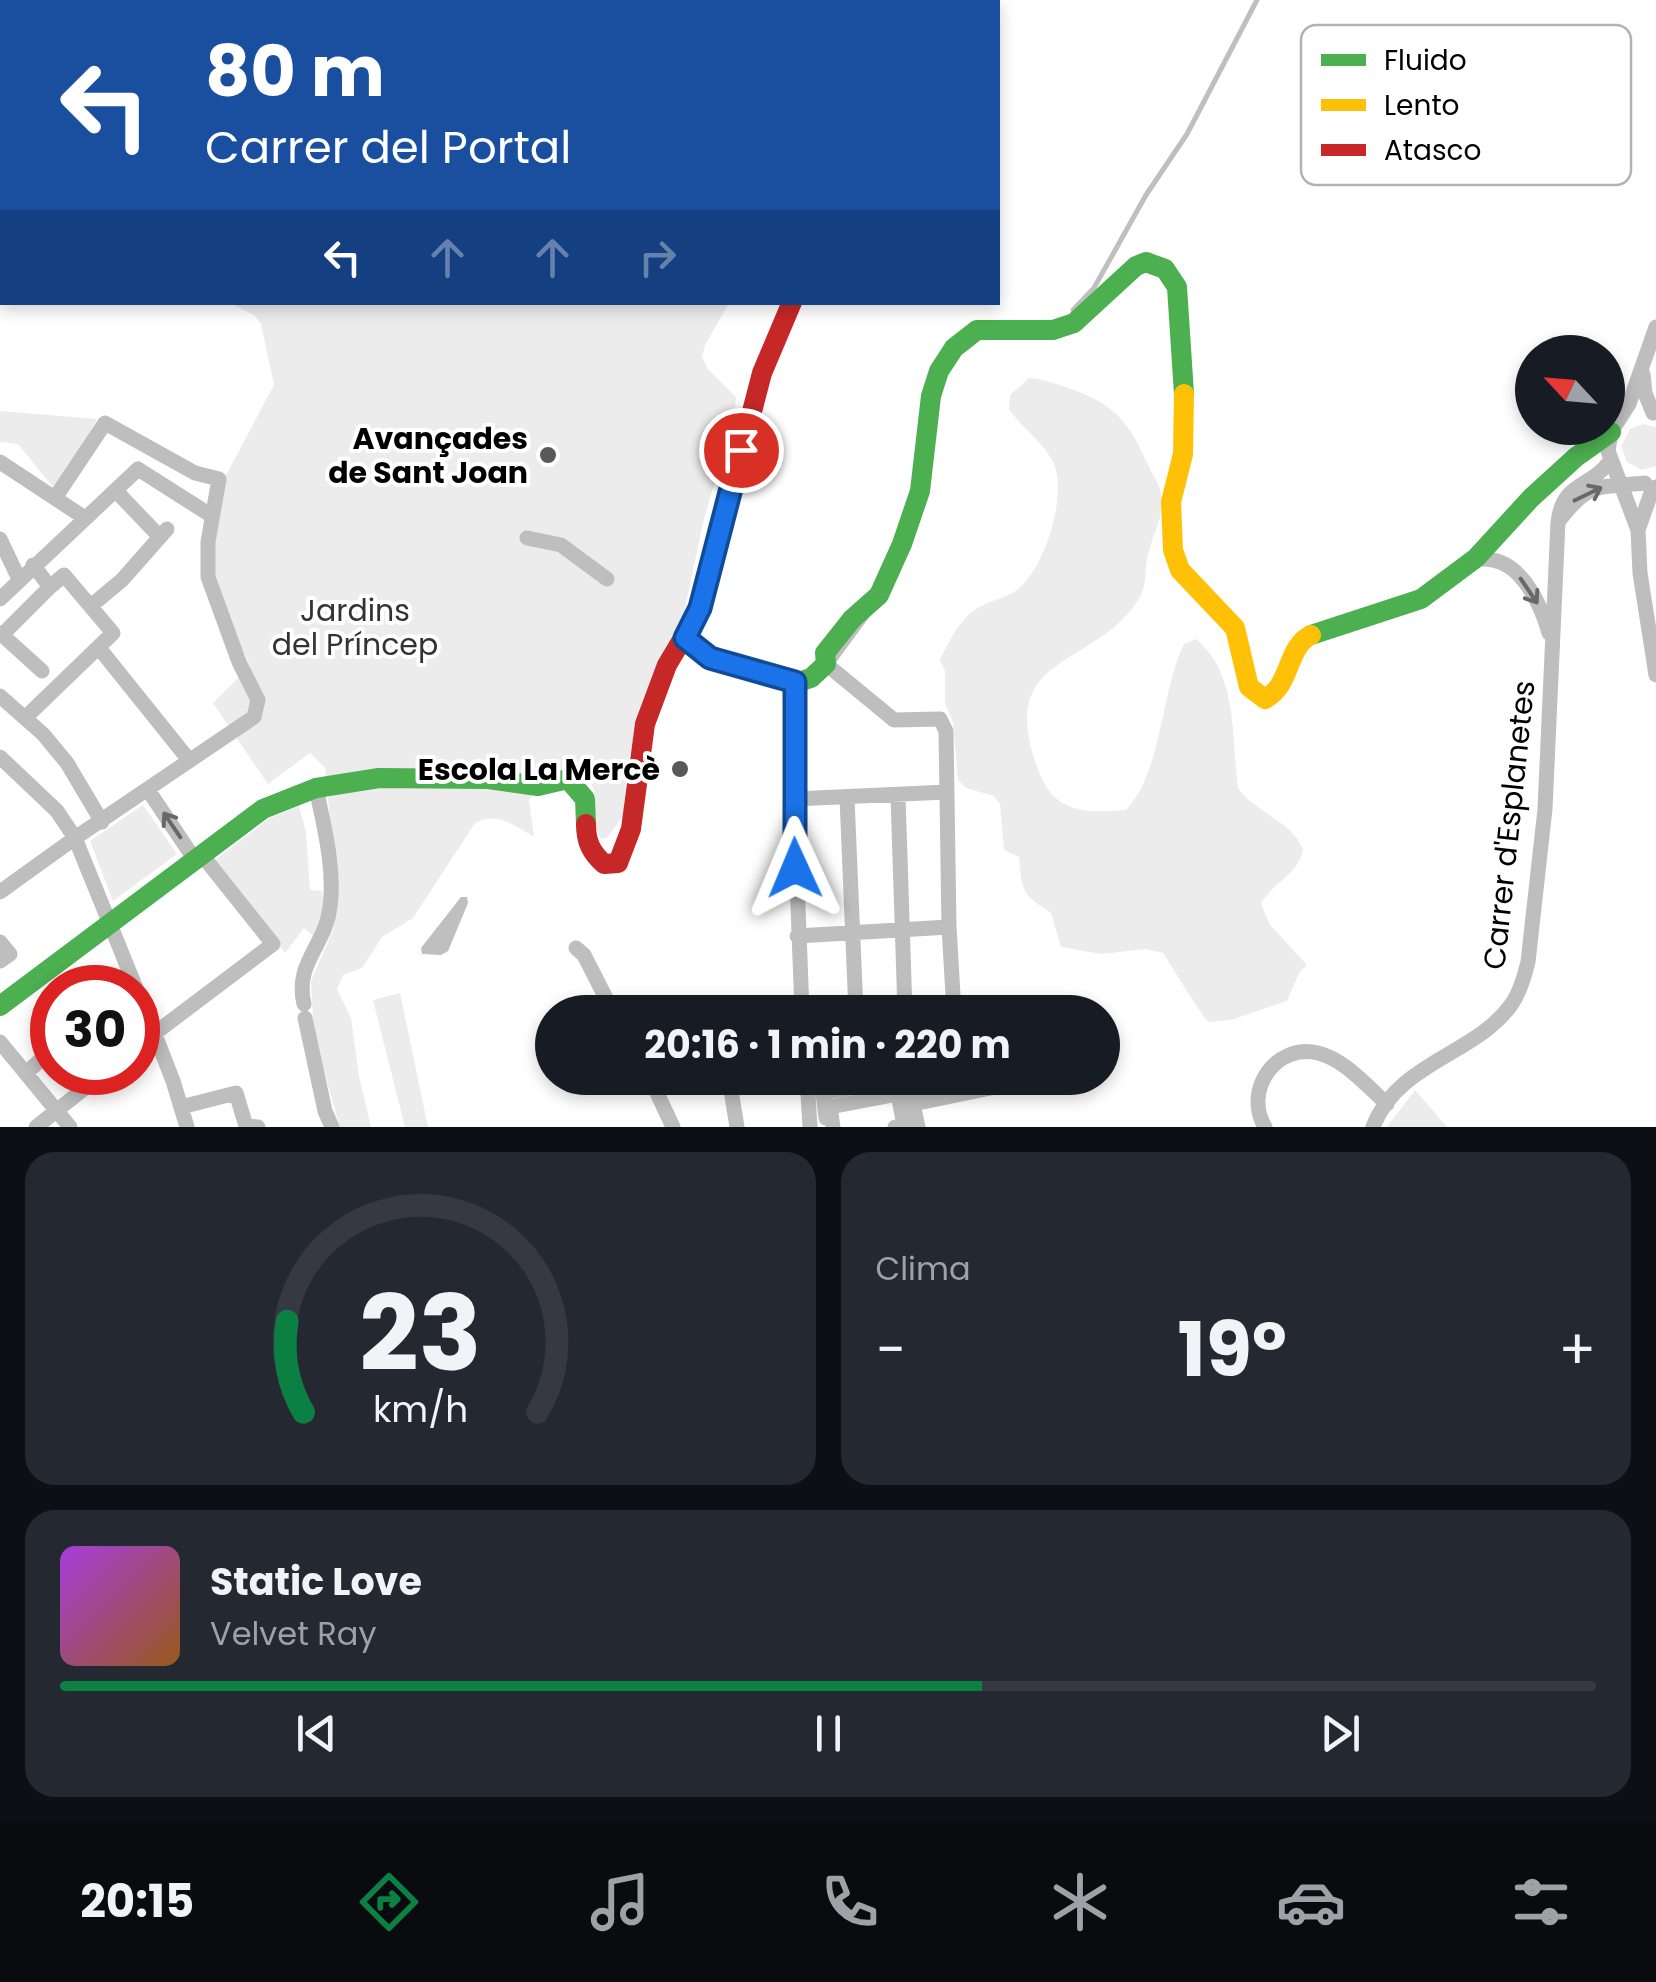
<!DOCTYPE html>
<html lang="es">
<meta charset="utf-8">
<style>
body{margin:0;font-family:Poppins,sans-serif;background:#242831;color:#f1f3f6;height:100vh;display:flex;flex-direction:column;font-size:38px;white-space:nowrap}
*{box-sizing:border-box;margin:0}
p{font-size:32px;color:#9ea1a6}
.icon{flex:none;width:55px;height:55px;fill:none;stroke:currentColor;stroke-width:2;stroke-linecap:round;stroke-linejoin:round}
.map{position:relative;height:1127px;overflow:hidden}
.side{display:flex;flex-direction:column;gap:25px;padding:25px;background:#0d0f14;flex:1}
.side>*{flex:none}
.hud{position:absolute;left:0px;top:0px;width:1000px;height:305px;box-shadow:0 5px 15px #0003;background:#1a4fa0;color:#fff;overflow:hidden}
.needle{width:65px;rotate:296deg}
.controls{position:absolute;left:1515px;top:335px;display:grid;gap:20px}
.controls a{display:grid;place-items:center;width:110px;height:110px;border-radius:50%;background:#171b24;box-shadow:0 5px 15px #0003;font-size:50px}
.speed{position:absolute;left:30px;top:965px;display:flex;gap:20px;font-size:50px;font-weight:700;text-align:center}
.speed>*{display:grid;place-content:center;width:130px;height:130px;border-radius:50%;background:#171b24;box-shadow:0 5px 15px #0003;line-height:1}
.speed .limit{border:15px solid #d22;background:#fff;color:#111}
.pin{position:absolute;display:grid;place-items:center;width:85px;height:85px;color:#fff;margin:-42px;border:5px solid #fff;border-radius:50%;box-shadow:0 2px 10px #0007}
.me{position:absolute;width:110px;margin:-55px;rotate:359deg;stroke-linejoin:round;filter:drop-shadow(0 0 8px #0008)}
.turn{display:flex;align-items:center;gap:35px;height:210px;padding:0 40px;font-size:45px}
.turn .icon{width:130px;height:130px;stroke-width:2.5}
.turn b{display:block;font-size:70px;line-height:85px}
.lanes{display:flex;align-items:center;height:95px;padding:0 40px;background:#0003;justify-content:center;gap:50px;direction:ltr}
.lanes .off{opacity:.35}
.big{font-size:75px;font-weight:700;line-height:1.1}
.side .widget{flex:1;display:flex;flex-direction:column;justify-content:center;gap:15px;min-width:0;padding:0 35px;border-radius:30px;background:#242831}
.side .dial{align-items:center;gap:0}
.dial svg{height:260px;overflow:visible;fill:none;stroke:#363941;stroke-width:7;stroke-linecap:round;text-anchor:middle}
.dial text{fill:#f1f3f6;stroke:none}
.song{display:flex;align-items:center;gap:30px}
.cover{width:120px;height:120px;border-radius:15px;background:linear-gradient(135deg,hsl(280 70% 55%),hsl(30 70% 35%))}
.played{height:10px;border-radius:5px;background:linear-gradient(90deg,#0b8043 60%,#363941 60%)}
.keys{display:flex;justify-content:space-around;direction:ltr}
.heat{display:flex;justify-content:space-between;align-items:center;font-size:55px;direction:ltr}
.side .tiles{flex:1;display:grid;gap:25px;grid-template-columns:1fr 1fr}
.widget:last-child{grid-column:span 2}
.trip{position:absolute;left:535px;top:995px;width:585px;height:100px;border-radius:50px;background:#171b24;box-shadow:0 5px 15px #0003;font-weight:700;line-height:100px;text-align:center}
.tab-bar{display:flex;height:160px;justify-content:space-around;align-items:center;background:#090b0e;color:#9ea1a6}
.tab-bar .icon{width:70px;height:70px}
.tab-bar .active{color:#0b8043}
.tab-bar b{font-size:45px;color:#f1f3f6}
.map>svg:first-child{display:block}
.green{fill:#ececec}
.water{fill:#bfbfbf}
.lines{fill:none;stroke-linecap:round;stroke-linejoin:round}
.stream{stroke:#bfbfbf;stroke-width:5}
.street{stroke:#bebebe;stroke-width:15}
.fast{stroke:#4caf50;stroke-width:20}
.slow{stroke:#ffc107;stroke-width:20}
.jam{stroke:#c62828;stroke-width:20}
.oneway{stroke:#686868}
.route-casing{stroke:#114b97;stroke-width:25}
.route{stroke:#1a73e8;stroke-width:18}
.poi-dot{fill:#595959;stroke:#fff;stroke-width:4}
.labels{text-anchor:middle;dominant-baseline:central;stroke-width:8;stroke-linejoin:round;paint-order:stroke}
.poi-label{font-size:30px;font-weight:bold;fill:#000;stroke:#fff;text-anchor:end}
.park-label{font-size:30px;fill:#333;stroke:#fff}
.street-label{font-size:30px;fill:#000;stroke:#fff}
.key{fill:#fff;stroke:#b2b2b2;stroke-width:2.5}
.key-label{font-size:28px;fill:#000}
</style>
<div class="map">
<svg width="1656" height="1127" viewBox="0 0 1656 1127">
<rect width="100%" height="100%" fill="#fff"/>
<path class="green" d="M316,0H736L314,2Z
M230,303H729L705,345L702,357L708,369L736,397L735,410L703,523L684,613L653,675L629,756L623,816L607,838L601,839C583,811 614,788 570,768L547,773L529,800L534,837C515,826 497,811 475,823L413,918L382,937L362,968L343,975L337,989L351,1018L359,1076L371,1127H340L314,1037L311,981L333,930L338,898L325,768L310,753L268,784L213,703L250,666L220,602L212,563L225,477L274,385L261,324L255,316Z
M1029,378C1043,379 1053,383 1066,387C1115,404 1128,420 1149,467C1155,478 1162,489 1162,502C1162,522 1150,540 1147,560C1144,574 1147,584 1140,597C1097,671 987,650 1042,779C1057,814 1092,813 1126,810C1163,770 1160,694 1184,644L1196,639C1239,675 1231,738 1238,788C1255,813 1293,821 1303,850C1298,875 1272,883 1261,904L1270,925L1307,965L1299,973L1287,1001L1231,1020L1209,1022C1203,1018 1171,965 1163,953L1145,949L1101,954L1061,947L1051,913C1022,894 1022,892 1019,857L1004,850L1000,804L994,796L966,788L958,780L953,722L945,703V671L940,660C950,640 960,617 981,606C993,600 1006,598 1017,590C1044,570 1069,493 1053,462C1043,442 1022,428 1009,409L1010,395Z
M0,411L97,419L57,492L18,444L0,442Z
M1643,424L1656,427V466L1642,470L1627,462L1621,446L1630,429Z
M143,805L177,854L113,901L90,841Z
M299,806L306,832L310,890L322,891L325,914L313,936L304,928L285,953L214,861L270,818Z
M400,993L428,1127H405L373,1000Z
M1415,1090L1447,1127H1387Z"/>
<path class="water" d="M461,897H467L468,903L448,951L441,955L422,954L421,948Z"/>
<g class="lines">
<path class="stream" d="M85,2L86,0
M1073,310L1094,288L1146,195L1187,134L1257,0
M834,661L867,616"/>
<path class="street" d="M955,2L956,0
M0,278L2,273
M1656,327L1629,404L1611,432L1608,451L1638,530L1640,573L1656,675
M1643,374L1645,393L1653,413
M1610,461C1590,489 1563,481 1558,522C1589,481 1597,488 1645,483
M0,462L85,518
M116,491L160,537
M55,498L105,423L195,473L219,479L208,542V577L239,662L258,700L254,717L75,838L136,988
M1638,530L1651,493L1656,487
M527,538L561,545L607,579
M0,539L19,579
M1476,558C1483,559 1493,559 1500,562C1526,572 1542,608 1549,633
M0,599L138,469L212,516
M92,605L122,580L167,529
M0,633L42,671
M2,635L50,587
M685,637L711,659L795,683L794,799L802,1012
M99,648L189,760
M826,664L894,720L940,719L946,731L949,927L954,1012
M0,696L43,734L67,763L102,822
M27,716L113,633L64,575L50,587L33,565
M0,757L57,811L75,838L0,892
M148,790L195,860
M898,796L905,1012
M847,798L856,1012
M794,799L947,792
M797,936L949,927
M0,942L10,954L0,961
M576,948L584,955L613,1012
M138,991L173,1081L187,1127
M304,1004C294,963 326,945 330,907C335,868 324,826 316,788
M305,1018L325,1111L332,1127
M0,1042L70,1127
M138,1046L273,944L202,855
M27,1072L52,1050
M650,1078L673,1127
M729,1078L737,1127
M807,1078L810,1127
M907,1078L918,1127
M909,1086L947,1078
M913,1104L1024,1081
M181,1107L236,1093L246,1126L258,1127
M826,1118L823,1093L903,1078
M36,1127L105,1072
M833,1127L830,1107L898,1094L904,1125L895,1127
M1265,1127C1243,1090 1276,1043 1318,1053C1344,1059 1368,1087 1387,1104
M1373,1127C1398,1062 1475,1055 1511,1005C1520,992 1524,977 1528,962L1545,809L1558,522"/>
<path class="fast" d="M1311,635L1421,599L1476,558L1531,498L1576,457L1611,432
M795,683L811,678L826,664L825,653L852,619L879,595L902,544L920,491L931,396L939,371L954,348L977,330H1053L1074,323L1136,266L1146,262L1165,269L1177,287L1184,394
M0,1006L263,809L316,788L379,778L488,779L538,786L568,779L585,799L586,824"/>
<path class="slow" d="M1184,394L1183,454L1171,502L1173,550L1180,570L1235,628L1249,687L1265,699C1292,685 1286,647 1311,635"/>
<path class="jam" d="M586,824C586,842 591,852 604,864L618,863L631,829L645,724L667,665L701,608L762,373L792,302"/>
</g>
<defs><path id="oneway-shaft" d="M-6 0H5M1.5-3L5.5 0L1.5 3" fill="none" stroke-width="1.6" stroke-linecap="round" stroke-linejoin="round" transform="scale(2.5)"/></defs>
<g class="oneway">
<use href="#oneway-shaft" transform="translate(1588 494) rotate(-26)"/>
<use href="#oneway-shaft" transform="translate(1529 591) rotate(56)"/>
<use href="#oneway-shaft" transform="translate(172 825) rotate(-124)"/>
</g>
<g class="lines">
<defs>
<path id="route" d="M741,450L700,608L685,638L710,658L795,682V868"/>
</defs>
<use href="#route" class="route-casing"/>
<use href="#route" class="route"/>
</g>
<g class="poi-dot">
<circle cx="548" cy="455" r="10"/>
<circle cx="680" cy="769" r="10"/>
</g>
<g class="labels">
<g class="poi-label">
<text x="528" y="438">Avançades<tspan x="528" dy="34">de Sant Joan</tspan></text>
<text x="660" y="769">Escola La Mercè</text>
</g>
<g class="park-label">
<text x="355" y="610">Jardins<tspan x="355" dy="34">del Príncep</tspan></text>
</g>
<g class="street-label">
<text transform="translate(1509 825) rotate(-84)">Carrer d'Esplanetes</text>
</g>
</g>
<rect x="1301" y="25" width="330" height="160" rx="15" class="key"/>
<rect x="1321" y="54" width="45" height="12" fill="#4caf50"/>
<rect x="1321" y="99" width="45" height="12" fill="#ffc107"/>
<rect x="1321" y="144" width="45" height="12" fill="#c62828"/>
<g class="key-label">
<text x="1384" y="70">Fluido</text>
<text x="1384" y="115">Lento</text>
<text x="1384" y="160">Atasco</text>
</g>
</svg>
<div class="controls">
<a><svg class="needle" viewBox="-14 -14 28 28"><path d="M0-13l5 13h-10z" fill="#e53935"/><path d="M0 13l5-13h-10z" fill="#9ea1a6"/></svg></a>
</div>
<div class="speed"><div class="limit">30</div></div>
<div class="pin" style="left:741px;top:450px;background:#d93025"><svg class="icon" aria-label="arrive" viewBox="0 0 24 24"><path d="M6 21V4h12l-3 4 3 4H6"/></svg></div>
<svg class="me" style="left:795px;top:868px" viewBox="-20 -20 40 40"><path d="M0-17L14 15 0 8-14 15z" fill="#1a73e8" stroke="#fff" stroke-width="4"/></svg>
<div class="trip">20:16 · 1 min · 220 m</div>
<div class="hud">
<div class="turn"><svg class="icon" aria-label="left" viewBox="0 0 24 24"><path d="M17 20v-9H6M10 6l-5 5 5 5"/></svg><div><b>80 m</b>Carrer del Portal</div></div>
<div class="lanes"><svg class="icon" aria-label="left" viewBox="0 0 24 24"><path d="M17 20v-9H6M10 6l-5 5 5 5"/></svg><svg class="icon off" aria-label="ahead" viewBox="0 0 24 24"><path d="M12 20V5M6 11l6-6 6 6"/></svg><svg class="icon off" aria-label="ahead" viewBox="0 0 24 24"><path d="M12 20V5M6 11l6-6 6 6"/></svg><svg class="icon off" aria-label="right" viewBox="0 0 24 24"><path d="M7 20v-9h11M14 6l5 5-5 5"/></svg></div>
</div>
</div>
<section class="side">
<div class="tiles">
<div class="widget dial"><svg viewBox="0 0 100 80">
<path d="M14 69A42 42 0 1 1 86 69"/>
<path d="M14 69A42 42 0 0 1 9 41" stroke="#0b8043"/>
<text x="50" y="56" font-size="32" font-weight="700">23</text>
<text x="50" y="72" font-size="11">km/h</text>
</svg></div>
<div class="widget"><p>Clima</p>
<div class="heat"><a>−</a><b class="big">19°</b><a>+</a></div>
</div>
<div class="widget">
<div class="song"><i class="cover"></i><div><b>Static Love</b><p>Velvet Ray</p></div></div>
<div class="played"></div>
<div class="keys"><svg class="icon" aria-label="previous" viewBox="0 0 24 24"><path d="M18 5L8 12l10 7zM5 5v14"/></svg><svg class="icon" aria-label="pause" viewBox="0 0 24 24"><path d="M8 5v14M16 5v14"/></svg><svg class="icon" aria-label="next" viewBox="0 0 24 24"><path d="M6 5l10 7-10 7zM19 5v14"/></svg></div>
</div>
</div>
</section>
<nav class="tab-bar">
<b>20:15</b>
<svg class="icon active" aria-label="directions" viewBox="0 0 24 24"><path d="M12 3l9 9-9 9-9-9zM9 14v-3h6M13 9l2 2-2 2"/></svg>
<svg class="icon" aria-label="music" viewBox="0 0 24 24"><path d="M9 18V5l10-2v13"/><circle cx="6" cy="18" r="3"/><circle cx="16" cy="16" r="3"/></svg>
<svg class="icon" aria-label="phone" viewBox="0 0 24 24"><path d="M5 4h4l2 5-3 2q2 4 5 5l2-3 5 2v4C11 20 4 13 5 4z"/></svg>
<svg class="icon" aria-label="climate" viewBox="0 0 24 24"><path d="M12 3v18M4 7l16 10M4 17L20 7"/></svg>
<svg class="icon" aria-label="car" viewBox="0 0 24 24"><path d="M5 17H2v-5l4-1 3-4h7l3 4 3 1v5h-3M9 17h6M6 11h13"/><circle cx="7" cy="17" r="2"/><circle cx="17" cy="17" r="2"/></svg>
<svg class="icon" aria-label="filters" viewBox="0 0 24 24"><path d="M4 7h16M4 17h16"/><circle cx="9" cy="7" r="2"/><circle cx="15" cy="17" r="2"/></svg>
</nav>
